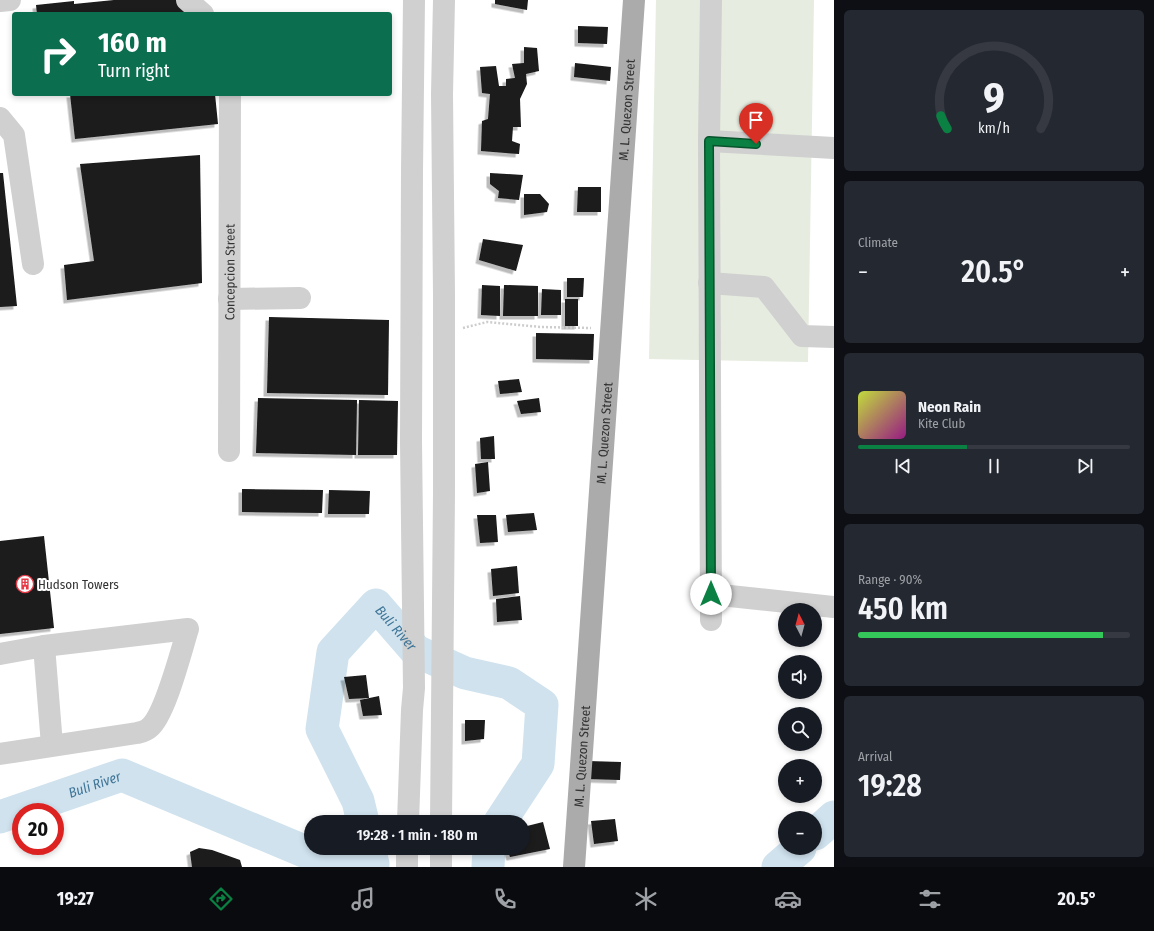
<!DOCTYPE html>
<meta charset="utf-8">
<style>
body{margin:0;font-family:"Fira Sans Condensed",sans-serif;background:#242831;color:#f1f3f6;height:100vh;display:flex;flex-direction:column;font-size:15px;white-space:nowrap}
*{box-sizing:border-box;margin:0}
p{font-size:13px;color:#9ea1a6}
.icon{flex:none;width:22px;height:22px;fill:none;stroke:currentColor;stroke-width:2;stroke-linecap:round;stroke-linejoin:round}
.map{position:relative;flex:1;overflow:hidden}
.drawer{display:flex;flex-direction:column;gap:10px;padding:10px;background:#0d0f14;width:320px}
.drawer>*{flex:none}
.banner{position:absolute;left:12px;top:12px;width:380px;height:84px;border-radius:4px;box-shadow:0 2px 6px #0003;background:#0b6e4f;color:#fff;overflow:hidden}
.needle{width:26px;rotate:354deg}
.controls{position:absolute;left:778px;top:603px;display:grid;gap:8px}
.controls a{display:grid;place-items:center;width:44px;height:44px;border-radius:50%;background:#171b24;box-shadow:0 2px 6px #0003;font-size:20px}
.speed{position:absolute;left:12px;top:803px;display:flex;gap:8px;font-size:20px;font-weight:700;text-align:center}
.speed>*{display:grid;place-content:center;width:52px;height:52px;border-radius:50%;background:#171b24;box-shadow:0 2px 6px #0003;line-height:1}
.speed .limit{border:6px solid #d22;background:#fff;color:#111}
.pin{position:absolute;display:grid;place-items:center;width:34px;height:34px;color:#fff;margin:-41px -17px;border-radius:50% 50% 50% 0;rotate:-45deg;box-shadow:0 0 4px #0007}
.pin .icon{rotate:45deg}
.me{position:absolute;width:44px;margin:-22px;rotate:0deg;stroke-linejoin:round;filter:drop-shadow(0 0 3px #0008)}
.turn{display:flex;align-items:center;gap:14px;height:84px;padding:0 20px;font-size:18px}
.turn .icon{width:52px;height:52px;stroke-width:2.5}
.turn b{display:block;font-size:28px;line-height:34px}
.big{font-size:30px;font-weight:600;line-height:1.1}
.drawer .widget{flex:1;display:flex;flex-direction:column;justify-content:center;gap:6px;min-width:0;padding:0 14px;border-radius:6px;background:#242831}
.drawer .dial{align-items:center;gap:0}
.dial svg{height:104px;overflow:visible;fill:none;stroke:#363941;stroke-width:7;stroke-linecap:round;text-anchor:middle}
.dial text{fill:#f1f3f6;stroke:none}
.song{display:flex;align-items:center;gap:12px}
.cover{width:48px;height:48px;border-radius:6px;background:linear-gradient(135deg,hsl(70 70% 55%),hsl(310 70% 35%))}
.played{height:4px;border-radius:2px;background:linear-gradient(90deg,#0b8043 40%,#363941 40%)}
.keys{display:flex;justify-content:space-around;direction:ltr}
.heat{display:flex;justify-content:space-between;align-items:center;font-size:22px;direction:ltr}
.charge{height:6px;border-radius:3px;background:linear-gradient(90deg,#34c759 90%,#363941 0)}
.trip{position:absolute;left:304px;top:815px;width:226px;height:40px;border-radius:20px;background:#171b24;box-shadow:0 2px 6px #0003;font-weight:600;line-height:40px;text-align:center}
.menu{display:flex;height:64px;justify-content:space-around;align-items:center;background:#090b0e;color:#9ea1a6}
.menu .icon{width:28px;height:28px}
.menu .selected{color:#0b8043}
.menu b{font-size:18px;color:#f1f3f6}
main{display:flex;flex:1;min-height:0}
.map>svg:first-child{display:block}
.green{fill:#e6ecdf}
.lines{fill:none;stroke-linecap:round;stroke-linejoin:round}
.river{stroke:#cfe2ee;stroke-width:33}
.building{fill:#1a1a1a;filter:url(#shadow)}
.path{stroke:#cdcdcd;stroke-width:2.5;stroke-dasharray:2 2;stroke-linecap:butt}
.minor{stroke:#d0d0d0;stroke-width:22}
.major{stroke:#ababab;stroke-width:22}
.route-casing{stroke:#07532c;stroke-width:10}
.route{stroke:#0b8043;stroke-width:7}
.labels{text-anchor:middle;dominant-baseline:central;stroke-width:4;stroke-linejoin:round;paint-order:stroke}
.street-label{font-size:13px;fill:#333;stroke:#fff}
.poi-label{font-size:13px;fill:#333;stroke:#fff;text-anchor:start}
.water-label{font-size:14px;font-style:italic;fill:#3f7597;stroke:#fff}
</style>
<main>
<div class="map">
<svg width="834" height="867" viewBox="0 0 834 867">
<defs>
<filter id="shadow"><feDropShadow dx="-3.5" dy="3.5" stdDeviation="0" flood-color="#0004"/></filter>
</defs>
<rect width="100%" height="100%" fill="#fff"/>
<path class="green" d="M656,0H814L808,362L649,359Z"/>
<g class="lines">
<g class="river">
<path id="s1" d="M0,817L122,775L342,867"/>
<path id="s2" d="M363,822L358,801L322,729L333,652L376,605L416,651L465,673L509,683L542,705L538,764L500,822"/>
<path d="M815,834L834,817"/>
<path d="M354,867L373,864L369,848"/>
<path d="M488,867L489,848"/>
<path d="M778,867L800,848"/>
</g>
</g>
<path class="building" d="M114,0H177L196,14H37L36,5L74,1V4Z
M495,0H528L527,10L495,4Z
M578,26L608,27L607,44L578,43Z
M524,47L537,48L539,71L526,74L527,84L520,99L521,127H513L512,141L520,144L519,154L481,151L482,121L488,119L490,94L482,93L480,67L496,66L499,86H506V79L515,78L512,64L524,63Z
M575,63L611,67L610,81L574,77Z
M70,94H215L218,124L75,139Z
M200,155L202,283L67,300L64,265L94,261L80,164Z
M0,173H3L17,306L0,307Z
M490,173L523,175L519,200L498,198L499,191L490,184Z
M578,187H601V212H577Z
M524,194H540L549,204L547,212L524,215Z
M483,239L523,245L516,271L479,260Z
M567,278H584L583,297H567Z
M482,285L500,286V316L481,315Z
M504,285L538,286V316H503Z
M542,289L561,290V315H541Z
M565,299H578V326H565Z
M269,317L389,320L388,395L267,393Z
M536,333L594,334L593,360L536,359Z
M519,379L522,392L500,394L498,381Z
M258,398L357,400L356,455L256,453Z
M539,398L541,412L521,414L517,401Z
M359,400L398,401L397,455H358Z
M494,436L495,459H481L480,438Z
M488,462L490,491L477,493L475,464Z
M242,489L323,490L322,513L242,512Z
M329,490L370,491L369,514H328Z
M534,513L537,530L508,532L506,515Z
M477,515H496L498,542L480,543Z
M44,536L54,628L0,634V541Z
M517,566L519,593L493,596L491,569Z
M520,596L522,620L497,622L496,599Z
M366,675L369,698L349,699L344,677Z
M379,696L382,715L363,716L360,700Z
M465,720H485L484,739L465,741Z
M588,761L621,762L620,780L587,779Z
M615,819L618,841L594,844L591,821Z
M543,822L550,849L510,857L507,848H523V827Z
M199,848L212,850L240,860L242,867H192L190,852Z"/>
<g class="lines">
<path class="path" d="M463,328L487,322L541,327L591,328"/>
<g class="minor">
<path d="M187,0L203,14"/>
<path d="M711,0L709,141L711,620"/>
<path d="M0,1L10,0"/>
<path d="M0,118L14,135L33,264"/>
<path d="M709,141L834,148"/>
<path d="M709,283L764,287L802,336L834,337"/>
<path d="M229,299L300,298"/>
<path id="s3" d="M229,451L230,94"/>
<path d="M711,594L834,607"/>
<path d="M44,646L52,745"/>
<path d="M0,654L44,646L188,629C181,651 165,716 149,728C146,731 141,732 137,733L0,754"/>
<path d="M408,822L412,710L414,688L411,442L412,171L414,0"/>
<path d="M441,822L444,493V294L442,94L444,0"/>
<path d="M407,867V848"/>
<path d="M441,867V848"/>
</g>
<path class="major" id="s4" d="M574,867L634,0"/>
</g>
<g class="lines">
<defs>
<path id="route" d="M711,594L709,141L756,144"/>
</defs>
<use href="#route" class="route-casing"/>
<use href="#route" class="route"/>
</g>
<defs>
<symbol id="building-ring" viewBox="-11 -11 22 22"><circle r="9.5" fill="#fff" stroke="#e63946" stroke-width="1.5"/><path d="M-4-6H4V6H1V3H-1V6H-4ZM-2.5-4.3h1.7v1.8h-1.7ZM.8-4.3h1.7v1.8H.8ZM-2.5-1h1.7V.8h-1.7ZM.8-1h1.7V.8H.8Z" fill="#e63946"/></symbol>
</defs>
<g fill-rule="evenodd">
<use href="#building-ring" x="15" y="574" width="20" height="20"/>
</g>
<g class="labels">
<g class="street-label">
<text stroke="none"><textPath href="#s4" startOffset="759">M. L. Quezon Street</textPath></text>
<text stroke="none"><textPath href="#s3" startOffset="179">Concepcion Street</textPath></text>
<text stroke="none"><textPath href="#s4" startOffset="435">M. L. Quezon Street</textPath></text>
<text stroke="none"><textPath href="#s4" startOffset="111">M. L. Quezon Street</textPath></text>
</g>
<g class="poi-label">
<text x="38" y="584">Hudson Towers</text>
</g>
<g class="water-label">
<text stroke="none"><textPath href="#s2" startOffset="274">Buli River</textPath></text>
<text stroke="none"><textPath href="#s1" startOffset="100">Buli River</textPath></text>
</g>
</g>
</svg>
<div class="controls">
<a><svg class="needle" viewBox="-14 -14 28 28"><path d="M0-13l5 13h-10z" fill="#e53935"/><path d="M0 13l5-13h-10z" fill="#9ea1a6"/></svg></a>
<a><svg class="icon" aria-label="sound" viewBox="0 0 24 24"><path d="M4 9h4l5-4v14l-5-4H4zM17 9q2 3 0 6"/></svg></a>
<a><svg class="icon" aria-label="search" viewBox="0 0 24 24"><circle cx="10" cy="10" r="6"/><path d="M15 15l6 6"/></svg></a>
<a>+</a>
<a>−</a>
</div>
<div class="speed"><div class="limit">20</div></div>
<div class="pin" style="left:756px;top:144px;background:#d93025"><svg class="icon" aria-label="arrive" viewBox="0 0 24 24"><path d="M6 21V4h12l-3 4 3 4H6"/></svg></div>
<svg class="me" style="left:711px;top:594px" viewBox="-20 -20 40 40"><circle r="19" fill="#fff"/><path d="M0-13L10 11 0 6-10 11z" fill="#0b8043"/></svg>
<div class="trip">19:28 · 1 min · 180 m</div>
<div class="banner">
<div class="turn"><svg class="icon" aria-label="right" viewBox="0 0 24 24"><path d="M7 20v-9h11M14 6l5 5-5 5"/></svg><div><b>160 m</b>Turn right</div></div>
</div>
</div>
<section class="drawer">
<div class="widget dial"><svg viewBox="0 0 100 80">
<path d="M14 69A42 42 0 1 1 86 69"/>
<path d="M14 69A42 42 0 0 1 9 59" stroke="#0b8043"/>
<text x="50" y="56" font-size="32" font-weight="700">9</text>
<text x="50" y="72" font-size="11">km/h</text>
</svg></div>
<div class="widget"><p>Climate</p>
<div class="heat"><a>−</a><b class="big">20.5°</b><a>+</a></div>
</div>
<div class="widget">
<div class="song"><i class="cover"></i><div><b>Neon Rain</b><p>Kite Club</p></div></div>
<div class="played"></div>
<div class="keys"><svg class="icon" aria-label="previous" viewBox="0 0 24 24"><path d="M18 5L8 12l10 7zM5 5v14"/></svg><svg class="icon" aria-label="pause" viewBox="0 0 24 24"><path d="M8 5v14M16 5v14"/></svg><svg class="icon" aria-label="next" viewBox="0 0 24 24"><path d="M6 5l10 7-10 7zM19 5v14"/></svg></div>
</div>
<div class="widget"><p>Range · 90%</p><b class="big">450 km</b><div class="charge"></div></div>
<div class="widget"><p>Arrival</p><b class="big">19:28</b></div>
</section>
</main>
<nav class="menu">
<b>19:27</b>
<svg class="icon selected" aria-label="directions" viewBox="0 0 24 24"><path d="M12 3l9 9-9 9-9-9zM9 14v-3h6M13 9l2 2-2 2"/></svg>
<svg class="icon" aria-label="music" viewBox="0 0 24 24"><path d="M9 18V5l10-2v13"/><circle cx="6" cy="18" r="3"/><circle cx="16" cy="16" r="3"/></svg>
<svg class="icon" aria-label="phone" viewBox="0 0 24 24"><path d="M5 4h4l2 5-3 2q2 4 5 5l2-3 5 2v4C11 20 4 13 5 4z"/></svg>
<svg class="icon" aria-label="climate" viewBox="0 0 24 24"><path d="M12 3v18M4 7l16 10M4 17L20 7"/></svg>
<svg class="icon" aria-label="car" viewBox="0 0 24 24"><path d="M5 17H2v-5l4-1 3-4h7l3 4 3 1v5h-3M9 17h6M6 11h13"/><circle cx="7" cy="17" r="2"/><circle cx="17" cy="17" r="2"/></svg>
<svg class="icon" aria-label="filters" viewBox="0 0 24 24"><path d="M4 7h16M4 17h16"/><circle cx="9" cy="7" r="2"/><circle cx="15" cy="17" r="2"/></svg>
<b>20.5°</b>
</nav>
